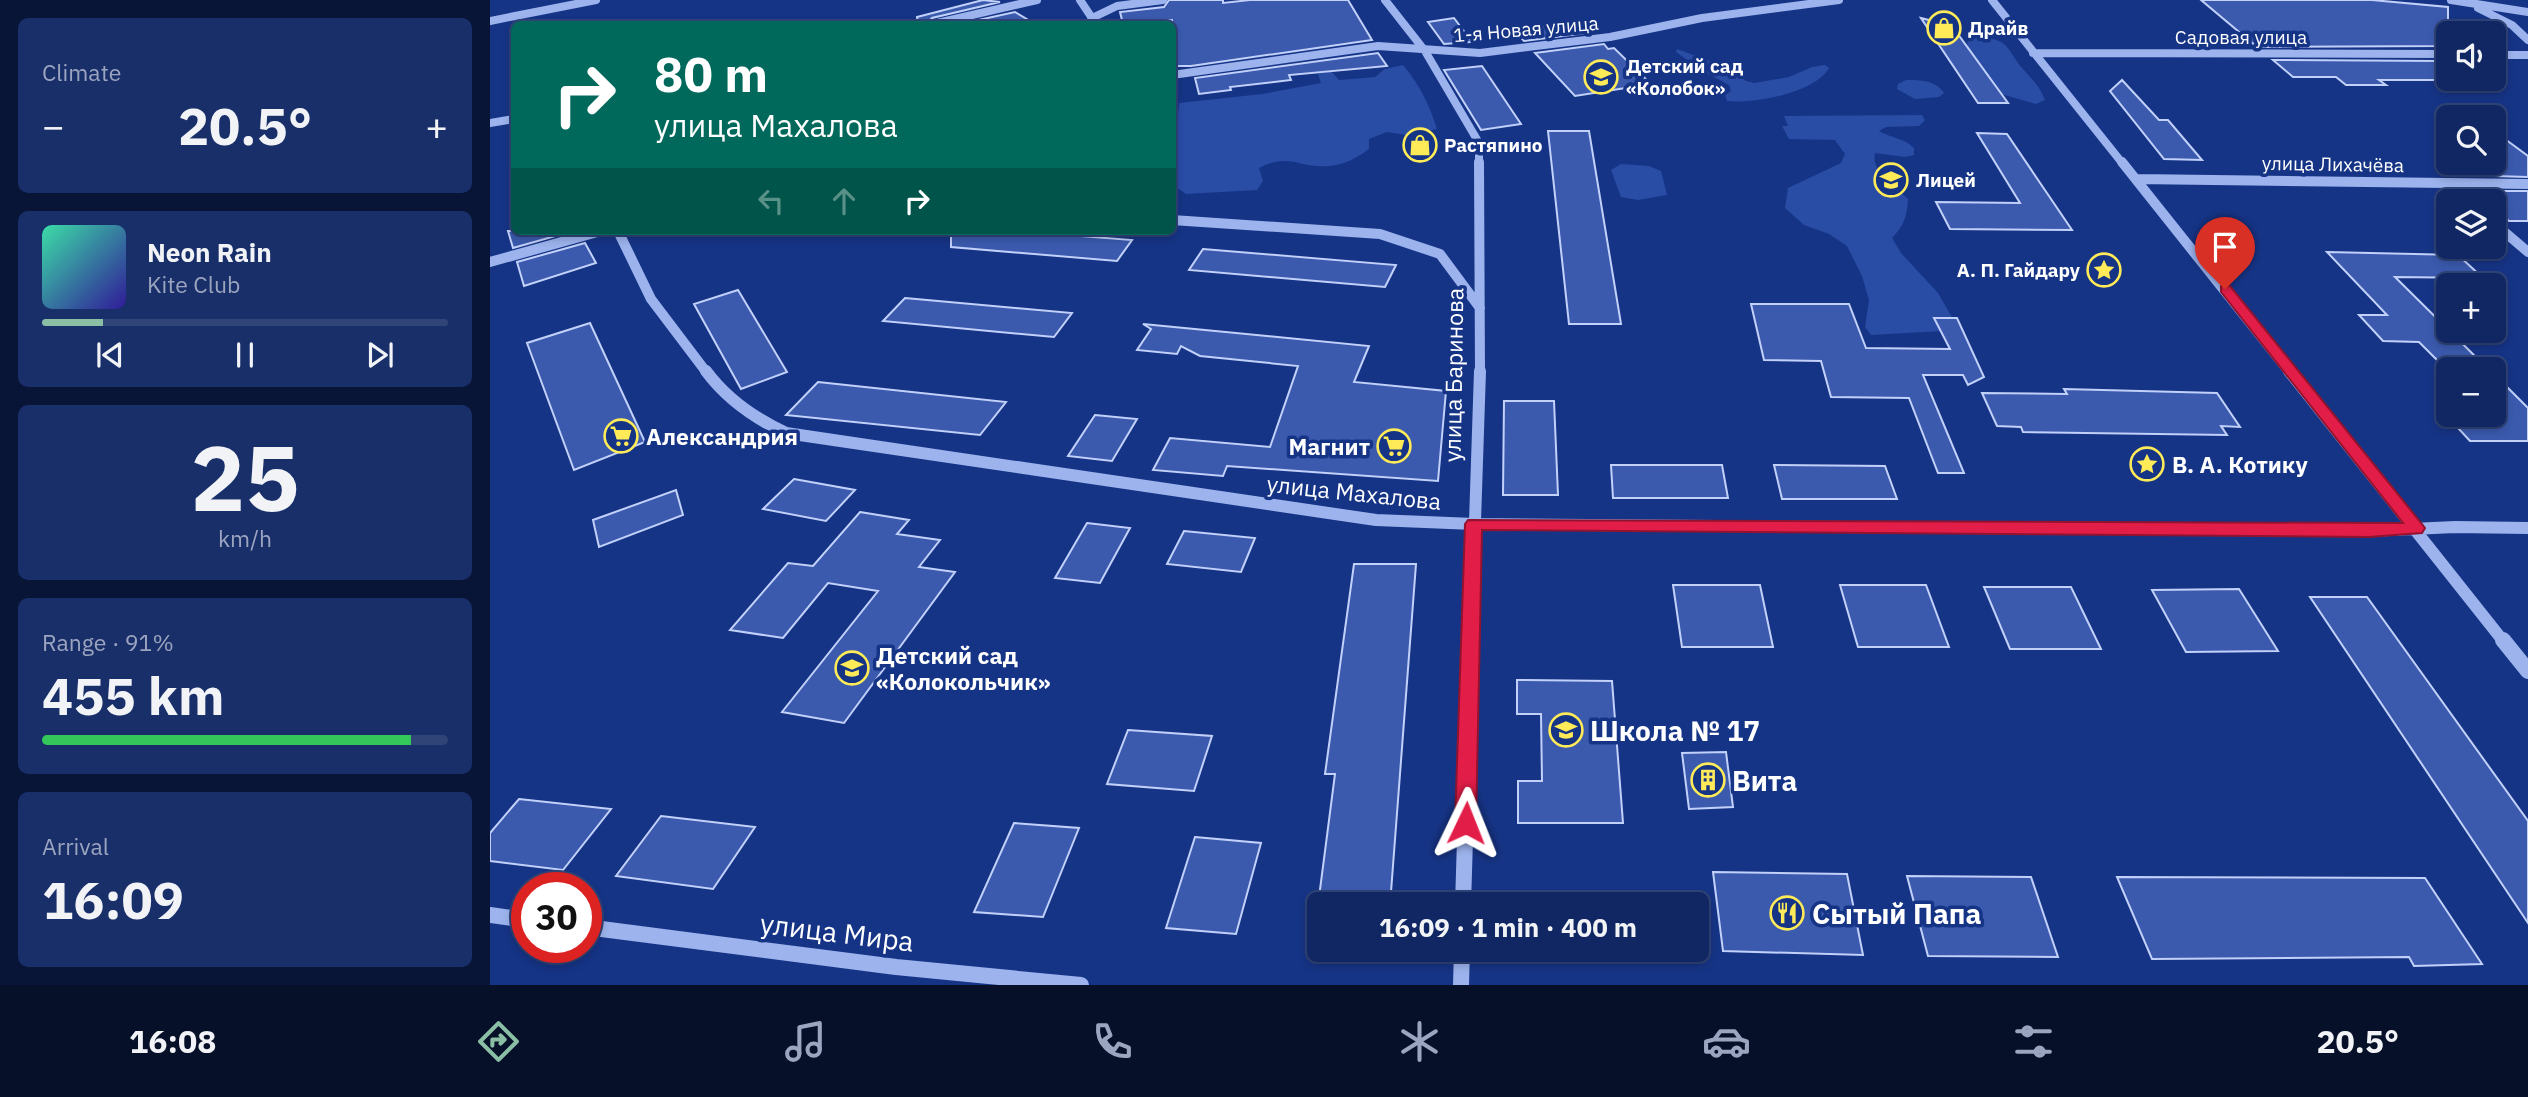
<!DOCTYPE html>
<meta charset="utf-8">
<style>
body{margin:0;font-family:"IBM Plex Sans",sans-serif;background:#192f6a;color:#f1f3f6;height:100vh;display:flex;flex-direction:column;font-size:26px;white-space:nowrap}
*{box-sizing:border-box;margin:0}
p{font-size:23px;color:#9ca5bf}
.icon{flex:none;width:38px;height:38px;fill:none;stroke:currentColor;stroke-width:2;stroke-linecap:round;stroke-linejoin:round}
.map{position:relative;flex:1;overflow:hidden}
.details{display:flex;flex-direction:column;gap:18px;padding:18px;background:#091537;width:490px}
.details>*{flex:none}
.banner{position:absolute;left:21px;top:21px;width:665px;height:214px;border-radius:10px;box-shadow:0 4px 10px #0003,0 0 0 2px #304478;background:#00695c;color:#fff;overflow:hidden}
.fabs{position:absolute;left:1946px;top:21px;display:grid;gap:14px}
.fabs a{display:grid;place-items:center;width:70px;height:70px;border-radius:10px;background:#102764;box-shadow:0 4px 10px #0003,0 0 0 2px #304478;font-size:35px}
.speed{position:absolute;left:21px;top:872px;display:flex;gap:14px;font-size:35px;font-weight:700;text-align:center}
.speed>*{display:grid;place-content:center;width:91px;height:91px;border-radius:50%;background:#102764;box-shadow:0 4px 10px #0003,0 0 0 2px #304478;line-height:1}
.speed .limit{border:10px solid #d22;background:#fff;color:#111}
.pin{position:absolute;display:grid;place-items:center;width:60px;height:60px;color:#fff;margin:-72px -30px;border-radius:50% 50% 50% 0;rotate:-45deg;box-shadow:0 0 7px #0007}
.pin .icon{rotate:45deg}
.me{position:absolute;width:77px;margin:-38px;rotate:2deg;stroke-linejoin:round;filter:drop-shadow(0 0 5px #0008)}
.turn{display:flex;align-items:center;gap:24px;height:147px;padding:0 28px;font-size:32px}
.turn .icon{width:91px;height:91px;stroke-width:2.5}
.turn b{display:block;font-size:49px;line-height:60px}
.lanes{display:flex;align-items:center;height:66px;padding:0 28px;background:#0003;justify-content:center;gap:35px;direction:ltr}
.lanes .off{opacity:.35}
.big{font-size:52px;font-weight:700;line-height:1.1}
.details .tile{flex:1;display:flex;flex-direction:column;justify-content:center;gap:10px;min-width:0;padding:0 24px;border-radius:10px;background:#192f6a}
.details .dial{align-items:center;gap:0}
.dial b{font-size:91px;line-height:1}
.song{display:flex;align-items:center;gap:21px}
.cover{width:84px;height:84px;border-radius:10px;background:linear-gradient(135deg,hsl(160 70% 55%),hsl(250 70% 35%))}
.played{height:7px;border-radius:4px;background:linear-gradient(90deg,#8abfa5 15%,#304478 15%)}
.keys{display:flex;justify-content:space-around;direction:ltr}
.heat{display:flex;justify-content:space-between;align-items:center;font-size:38px;direction:ltr}
.charge{height:10px;border-radius:5px;background:linear-gradient(90deg,#34c759 91%,#304478 0)}
.trip{position:absolute;left:817px;top:892px;width:402px;height:70px;border-radius:10px;background:#102764;box-shadow:0 4px 10px #0003,0 0 0 2px #304478;font-weight:700;line-height:70px;text-align:center}
.tab-bar{display:flex;height:112px;justify-content:space-around;align-items:center;background:#061028;color:#9ca5bf}
.tab-bar .icon{width:49px;height:49px}
.tab-bar .active{color:#8abfa5}
.tab-bar b{font-size:32px;color:#f1f3f6}
main{display:flex;flex:1;min-height:0}
.map>svg:first-child{display:block}
.green{fill:#294ca5}
.building{fill:#3b5aae;stroke:#c2d1fa;stroke-width:2}
.lines{fill:none;stroke-linecap:round;stroke-linejoin:round}
.minor-far3{stroke:#9cb3ed;stroke-width:8}
.minor-far2{stroke:#9cb3ed;stroke-width:10}
.minor-far1{stroke:#9cb3ed;stroke-width:12}
.minor{stroke:#9cb3ed;stroke-width:16}
.route{fill:#e11d48;stroke:#92132f;stroke-width:2}
.labels{text-anchor:middle;dominant-baseline:central;stroke-width:7;stroke-linejoin:round;paint-order:stroke}
.far-poi-label{font-size:19px;font-weight:bold;fill:#fff;stroke:#163486;text-anchor:start}
.far-street-label{font-size:19px;fill:#fff;stroke:#163486}
.street-label{font-size:23px;fill:#fff;stroke:#163486}
.poi-label{font-size:23px;font-weight:bold;fill:#fff;stroke:#163486;text-anchor:start}
.near-poi-label{font-size:28px;font-weight:bold;fill:#fff;stroke:#163486;text-anchor:start}
.near-street-label{font-size:28px;fill:#fff;stroke:#163486}
</style>
<main>
<section class="details">
<div class="tile"><p>Climate</p>
<div class="heat"><a>−</a><b class="big">20.5°</b><a>+</a></div>
</div>
<div class="tile">
<div class="song"><i class="cover"></i><div><b>Neon Rain</b><p>Kite Club</p></div></div>
<div class="played"></div>
<div class="keys"><svg class="icon" aria-label="previous" viewBox="0 0 24 24"><path d="M18 5L8 12l10 7zM5 5v14"/></svg><svg class="icon" aria-label="pause" viewBox="0 0 24 24"><path d="M8 5v14M16 5v14"/></svg><svg class="icon" aria-label="next" viewBox="0 0 24 24"><path d="M6 5l10 7-10 7zM19 5v14"/></svg></div>
</div>
<div class="tile dial"><b>25</b><p>km/h</p></div>
<div class="tile"><p>Range · 91%</p><b class="big">455 km</b><div class="charge"></div></div>
<div class="tile"><p>Arrival</p><b class="big">16:09</b></div>
</section>
<div class="map">
<svg width="2038" height="985" viewBox="0 0 2038 985">
<rect width="100%" height="100%" fill="#163486"/>
<path class="green" d="M1489,36C1521,41 1515,47 1532,68C1541,78 1550,86 1555,100L1546,104L1511,94L1477,47L1478,38Z
M1187,49L1241,69L1256,81L1264,83L1299,77L1322,67L1335,65L1339,68C1325,93 1264,104 1237,101L1235,95L1241,91L1239,85L1211,70L1186,52Z
M913,65C930,85 939,104 947,129L916,135L897,132L879,139V149C867,158 854,165 839,166C810,169 801,152 769,168L773,181L767,190L696,194L683,185L689,103L772,94L831,83L828,74L841,71L849,80L885,77L895,69Z
M1416,80C1429,80 1446,80 1454,93L1449,97L1425,99L1407,89L1408,84Z
M1432,115L1435,120L1429,126L1396,127L1389,131C1401,138 1414,138 1424,148V155L1415,157L1385,153C1381,173 1405,186 1418,199C1417,216 1414,226 1402,238L1411,253L1448,293L1464,321L1452,331L1381,335L1375,327L1379,300L1372,276L1357,246L1339,234L1314,225L1295,208L1298,188L1351,163L1355,154L1345,140L1299,139L1292,126H1298L1294,116Z
M1131,164L1159,166L1171,171L1177,195L1148,200L1131,197L1121,170Z"/>
<path class="building" d="M493,0L510,2L442,18L437,24H428L427,17Z
M679,0H733V3L760,0H858L882,40L701,66H682V20L633,24L630,12L674,7Z
M1711,0H1882L1958,7V46L1767,47Z
M525,12L545,24H470Z
M964,18L982,42L954,44L938,22Z
M1431,18L1462,26L1518,103H1488Z
M1096,23L1104,32L1034,41L1023,29Z
M1114,44L1118,49L1124,48L1161,84L1085,96L1045,53Z
M888,53L897,66L799,75L801,80L740,87L741,90L709,94L705,78Z
M1783,60L1950,61L1958,66V79L1978,80H1889L1896,85H1856L1846,77H1803Z
M992,66L1031,124L991,130L954,70Z
M1632,80L1669,120H1678L1712,160L1674,159L1620,91Z
M1058,131H1099L1131,324H1079Z
M2004,131L2038,156V177L2004,176Z
M1487,133L1517,134L1582,230L1460,229L1446,202L1530,203Z
M2004,191H2038V221H2019L2004,208Z
M18,231H83L23,248Z
M461,231H527L642,240L627,261L461,247Z
M95,243L106,263L34,286L27,262Z
M713,249L906,265L895,287L699,270Z
M1837,252L1968,255L1993,278L1905,277L1998,369H1956L1929,342L1893,341L1869,315H1897Z
M248,290L297,372L251,389L204,304Z
M415,298L582,313L564,337L393,321Z
M1261,304H1359L1376,348L1460,349L1444,318H1467L1494,377L1478,385L1473,375H1433L1474,473H1448L1419,398L1341,397L1331,361L1274,360Z
M100,323L155,442L84,470L37,343Z
M653,324L879,346L864,382L956,391L948,481L737,466L733,476L663,470L680,438L780,447L808,366L710,356L691,346L687,354L647,350L661,329Z
M2004,374L2038,408V441H1980L1956,415H2004Z
M328,382L516,402L490,435L296,415Z
M1574,389L1727,393L1750,427L1731,426L1737,435L1533,432L1531,427L1507,426L1492,393L1577,394Z
M1014,401H1064L1068,495H1013Z
M605,415L647,419L622,461L578,456Z
M1121,465H1232L1238,498H1123Z
M1284,465L1395,466L1407,499H1292Z
M304,479L365,490L336,521L273,509Z
M186,490L193,515L109,547L103,520Z
M370,512L419,520L407,534L450,540L429,567L465,572L354,723L292,712L388,591L338,583L293,638L240,630L298,563L323,566Z
M597,523L640,528L610,583L565,578Z
M694,531L765,538L751,572L677,564Z
M864,564H926L900,905H828L845,774H835Z
M1183,585H1270L1283,647H1192Z
M1350,585H1436L1459,647H1368Z
M1494,587H1581L1611,649H1520Z
M1749,589L1788,651L1696,652L1662,590Z
M1820,597H1877L2038,821V923Z
M1027,680L1122,681L1133,823H1028V781H1052L1051,714H1027Z
M638,730L722,736L704,791L617,784Z
M1236,752L1243,807L1199,809L1192,753Z
M29,799L121,809L73,870L0,861V833Z
M171,816L265,827L223,889L126,876Z
M524,823L589,828L553,917L484,912Z
M705,837L771,843L746,934L676,928Z
M1223,872L1357,874L1373,955L1233,951Z
M1417,876L1541,877L1568,957L1438,956Z
M1627,877L1935,878L1992,964L1924,966L1919,957L1662,959Z"/>
<g class="lines">
<path class="minor-far3" d="M590,0L602,18L599,24
M895,0L935,51L989,143V164
M1502,0L1633,164
M1961,0L2038,12
M1988,8L2022,25L2038,40
M602,18L627,6L673,0
M0,21L106,0
M443,24L547,0
M1543,53L1958,54
M2004,55H2038
M682,75L888,46L990,53L1120,37L1212,18L1349,0
M0,123L24,119"/>
<path class="minor-far2" d="M989,162L990,373
M1632,162L1800,373
M1647,179L2038,184
M1958,183L1979,201
M682,220L890,234L950,254L990,308
M2004,223L2038,252
M128,231L161,299L217,373
M0,262L111,231"/>
<path class="minor-far1" d="M216,371C236,398 266,419 296,433L886,520L984,524L1879,531L1965,527L2038,528
M1799,371L2014,642
M981,642L990,371"/>
<path class="minor" d="M2013,640L2038,671
M973,905L981,640
M0,915L37,920
M96,927L406,967L591,985
M971,985L972,950"/>
</g>
<path class="route" d="M1735,285L1740,286L1932,524L1935,528L1932,533L1879,537L992,530L986,823L983,830L976,833L968,830L965,823L975,524L978,520L1913,523L1731,292V286Z"/>
<defs>
<symbol id="shop-ring" viewBox="-11 -11 22 22"><circle r="9.5" fill="#163486" stroke="#ffeb58" stroke-width="1.5"/><path d="M-5-2.5h2.3a2.7 3.5 0 0 1 5.4 0H5L5.5 6h-11ZM-1.5-2.5h3a1.5 2.3 0 0 0-3 0Z" fill="#ffeb58"/></symbol>
<symbol id="school-ring" viewBox="-11 -11 22 22"><circle r="9.5" fill="#163486" stroke="#ffeb58" stroke-width="1.5"/><path d="M0-5L7-2L0 1L-7-2ZM-4 1L0 2.5L4 1V4Q0 6-4 4Z" fill="#ffeb58"/></symbol>
<symbol id="sight-ring" viewBox="-11 -11 22 22"><circle r="9.5" fill="#163486" stroke="#ffeb58" stroke-width="1.5"/><path d="M0-6L1.8-2.2L6-1.7L2.9 1.2L3.7 5.4L0 3.3L-3.7 5.4L-2.9 1.2L-6-1.7L-1.8-2.2Z" fill="#ffeb58"/></symbol>
<symbol id="supermarket-ring" viewBox="-11 -11 22 22"><circle r="9.5" fill="#163486" stroke="#ffeb58" stroke-width="1.5"/><path d="M-6-5.5h2.5l.6 2H6L4.5 2H-2.5L-4.4-4H-6ZM-1.5 3.2a1.3 1.3 0 1 0 .1 0ZM3 3.2a1.3 1.3 0 1 0 .1 0Z" fill="#ffeb58"/></symbol>
<symbol id="building-ring" viewBox="-11 -11 22 22"><circle r="9.5" fill="#163486" stroke="#ffeb58" stroke-width="1.5"/><path d="M-4-6H4V6H1V3H-1V6H-4ZM-2.5-4.3h1.7v1.8h-1.7ZM.8-4.3h1.7v1.8H.8ZM-2.5-1h1.7V.8h-1.7ZM.8-1h1.7V.8H.8Z" fill="#ffeb58"/></symbol>
<symbol id="restaurant-ring" viewBox="-11 -11 22 22"><circle r="9.5" fill="#163486" stroke="#ffeb58" stroke-width="1.5"/><path d="M-5-6h1v4h1v-4h1v4h1v-4h1v5L-1.5 .5V6h-2V.5L-5-1ZM5-6V6H3V1.5H1.5Q1.5-4 5-6Z" fill="#ffeb58"/></symbol>
</defs>
<g fill-rule="evenodd">
<use href="#shop-ring" x="1435" y="9" width="38" height="38"/>
<use href="#school-ring" x="1092" y="58" width="38" height="38"/>
<use href="#shop-ring" x="911" y="126" width="38" height="38"/>
<use href="#school-ring" x="1382" y="161" width="38" height="38"/>
<use href="#sight-ring" x="1595" y="251" width="38" height="38"/>
<use href="#supermarket-ring" x="112" y="417" width="38" height="38"/>
<use href="#supermarket-ring" x="885" y="427" width="38" height="38"/>
<use href="#sight-ring" x="1638" y="445" width="38" height="38"/>
<use href="#school-ring" x="343" y="649" width="38" height="38"/>
<use href="#school-ring" x="1057" y="711" width="38" height="38"/>
<use href="#building-ring" x="1199" y="761" width="38" height="38"/>
<use href="#restaurant-ring" x="1278" y="894" width="38" height="38"/>
</g>
<g class="labels">
<g class="far-poi-label">
<text x="1478" y="28">Драйв</text>
<text x="1136" y="66">Детский сад<tspan x="1136" dy="22">«Колобок»</tspan></text>
<text x="954" y="145">Растяпино</text>
<text x="1426" y="180">Лицей</text>
<text x="1590" y="270" text-anchor="end">А. П. Гайдару</text>
</g>
<g class="far-street-label">
<text transform="translate(1036 29) rotate(-5)">1-я Новая улица</text>
<text x="1751" y="37">Садовая улица</text>
<text transform="translate(1843 164) rotate(1)">улица Лихачёва</text>
</g>
<g class="street-label">
<text transform="translate(963 375) rotate(-89)">улица Баринова</text>
<text transform="translate(864 492) rotate(6)">улица Махалова</text>
</g>
<g class="poi-label">
<text x="156" y="436">Александрия</text>
<text x="880" y="446" text-anchor="end">Магнит</text>
<text x="1682" y="464">В. А. Котику</text>
<text x="386" y="655">Детский сад<tspan x="386" dy="26">«Колокольчик»</tspan></text>
</g>
<g class="near-poi-label">
<text x="1100" y="730">Школа № 17</text>
<text x="1242" y="780">Вита</text>
<text x="1322" y="913">Сытый Папа</text>
</g>
<g class="near-street-label">
<text transform="translate(347 932) rotate(7)">улица Мира</text>
</g>
</g>
</svg>
<div class="fabs">
<a><svg class="icon" aria-label="sound" viewBox="0 0 24 24"><path d="M4 9h4l5-4v14l-5-4H4zM17 9q2 3 0 6"/></svg></a>
<a><svg class="icon" aria-label="search" viewBox="0 0 24 24"><circle cx="10" cy="10" r="6"/><path d="M15 15l6 6"/></svg></a>
<a><svg class="icon" aria-label="layers" viewBox="0 0 24 24"><path d="M12 4l9 5-9 5-9-5zM3 14l9 5 9-5"/></svg></a>
<a>+</a>
<a>−</a>
</div>
<div class="speed"><div class="limit">30</div></div>
<div class="pin" style="left:1735px;top:289px;background:#d93025"><svg class="icon" aria-label="arrive" viewBox="0 0 24 24"><path d="M6 21V4h12l-3 4 3 4H6"/></svg></div>
<svg class="me" style="left:976px;top:823px" viewBox="-20 -20 40 40"><path d="M0-17L14 15 0 8-14 15z" fill="#e11d48" stroke="#fff" stroke-width="4"/></svg>
<div class="trip">16:09 · 1 min · 400 m</div>
<div class="banner">
<div class="turn"><svg class="icon" aria-label="right" viewBox="0 0 24 24"><path d="M7 20v-9h11M14 6l5 5-5 5"/></svg><div><b>80 m</b>улица Махалова</div></div>
<div class="lanes"><svg class="icon off" aria-label="left" viewBox="0 0 24 24"><path d="M17 20v-9H6M10 6l-5 5 5 5"/></svg><svg class="icon off" aria-label="ahead" viewBox="0 0 24 24"><path d="M12 20V5M6 11l6-6 6 6"/></svg><svg class="icon" aria-label="right" viewBox="0 0 24 24"><path d="M7 20v-9h11M14 6l5 5-5 5"/></svg></div>
</div>
</div>
</main>
<nav class="tab-bar">
<b>16:08</b>
<svg class="icon active" aria-label="directions" viewBox="0 0 24 24"><path d="M12 3l9 9-9 9-9-9zM9 14v-3h6M13 9l2 2-2 2"/></svg>
<svg class="icon" aria-label="music" viewBox="0 0 24 24"><path d="M9 18V5l10-2v13"/><circle cx="6" cy="18" r="3"/><circle cx="16" cy="16" r="3"/></svg>
<svg class="icon" aria-label="phone" viewBox="0 0 24 24"><path d="M5 4h4l2 5-3 2q2 4 5 5l2-3 5 2v4C11 20 4 13 5 4z"/></svg>
<svg class="icon" aria-label="climate" viewBox="0 0 24 24"><path d="M12 3v18M4 7l16 10M4 17L20 7"/></svg>
<svg class="icon" aria-label="car" viewBox="0 0 24 24"><path d="M5 17H2v-5l4-1 3-4h7l3 4 3 1v5h-3M9 17h6M6 11h13"/><circle cx="7" cy="17" r="2"/><circle cx="17" cy="17" r="2"/></svg>
<svg class="icon" aria-label="filters" viewBox="0 0 24 24"><path d="M4 7h16M4 17h16"/><circle cx="9" cy="7" r="2"/><circle cx="15" cy="17" r="2"/></svg>
<b>20.5°</b>
</nav>
